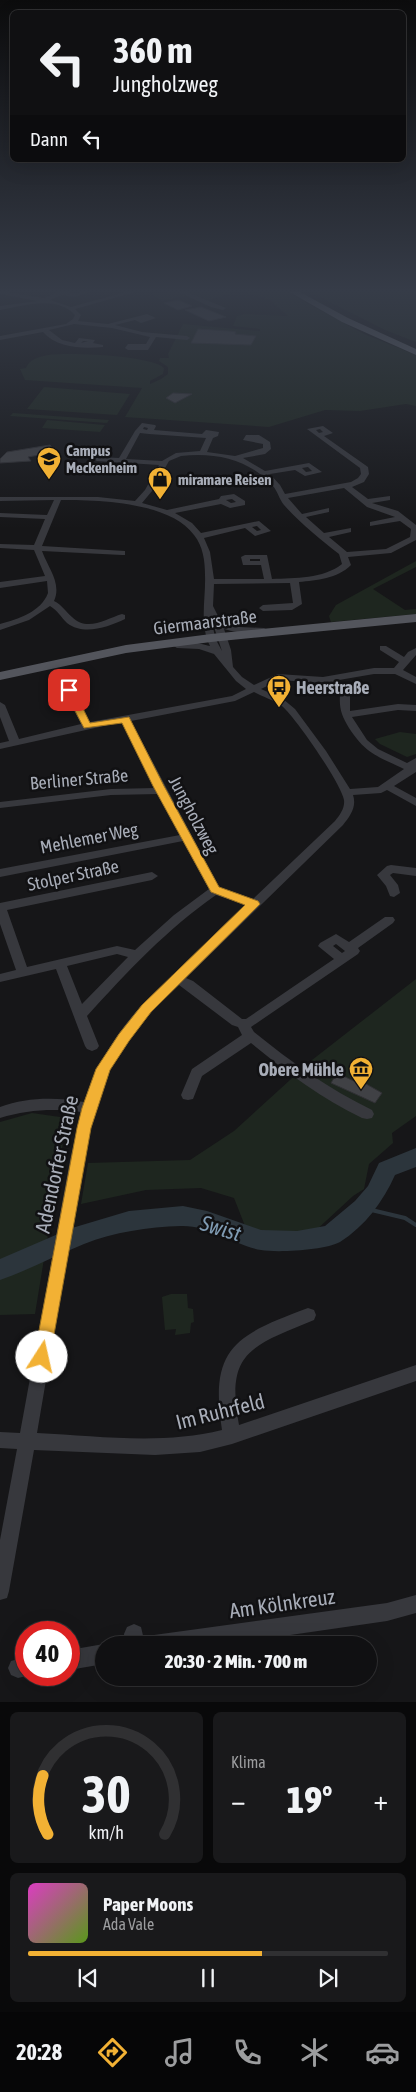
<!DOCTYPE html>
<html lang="de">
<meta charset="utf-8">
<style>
body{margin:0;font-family:"Asap Condensed",sans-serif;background:#19191b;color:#f1f3f6;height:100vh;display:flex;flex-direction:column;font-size:19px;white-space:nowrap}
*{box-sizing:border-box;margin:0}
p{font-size:16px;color:#9c9d9f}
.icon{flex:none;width:28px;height:28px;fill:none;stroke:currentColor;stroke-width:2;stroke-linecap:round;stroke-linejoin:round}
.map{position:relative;height:1702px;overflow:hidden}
.details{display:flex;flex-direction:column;gap:10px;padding:10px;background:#09090a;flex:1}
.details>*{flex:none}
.guide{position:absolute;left:10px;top:10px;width:396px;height:152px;border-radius:8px;box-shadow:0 5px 20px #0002,0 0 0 1px #303032;background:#101012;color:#f1f3f6;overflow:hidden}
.speed{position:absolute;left:15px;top:1621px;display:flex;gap:10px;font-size:25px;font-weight:700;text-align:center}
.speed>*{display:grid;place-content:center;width:65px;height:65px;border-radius:50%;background:#101012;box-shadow:0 5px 20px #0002,0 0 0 1px #303032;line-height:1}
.speed .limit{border:8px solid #d22;background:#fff;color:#111}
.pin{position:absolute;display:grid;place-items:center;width:42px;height:42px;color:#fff;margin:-21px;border-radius:10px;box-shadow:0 2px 8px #0006}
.me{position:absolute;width:55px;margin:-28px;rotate:10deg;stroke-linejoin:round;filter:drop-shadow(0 0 4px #0008)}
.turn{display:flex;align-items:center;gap:18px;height:105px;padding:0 20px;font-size:22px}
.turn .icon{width:65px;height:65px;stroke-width:2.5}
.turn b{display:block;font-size:35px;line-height:42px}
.then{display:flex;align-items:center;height:48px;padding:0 20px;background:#0003;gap:10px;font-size:19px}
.big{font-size:38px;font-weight:800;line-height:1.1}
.details .card{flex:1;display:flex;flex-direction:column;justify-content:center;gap:8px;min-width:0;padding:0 18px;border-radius:8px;background:#19191b}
.details .dial{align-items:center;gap:0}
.dial svg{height:130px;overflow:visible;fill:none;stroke:#303032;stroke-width:7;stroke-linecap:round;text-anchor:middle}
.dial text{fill:#f1f3f6;stroke:none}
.song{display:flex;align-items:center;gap:15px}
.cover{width:60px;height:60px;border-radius:8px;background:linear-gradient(135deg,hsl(310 70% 55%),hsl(90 70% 35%))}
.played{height:5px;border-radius:2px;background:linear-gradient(90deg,#f2b134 65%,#303032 65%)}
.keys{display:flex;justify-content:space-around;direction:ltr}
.heat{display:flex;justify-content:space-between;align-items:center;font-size:28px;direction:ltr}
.details .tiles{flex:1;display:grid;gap:10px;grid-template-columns:1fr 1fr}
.card:last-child{grid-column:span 2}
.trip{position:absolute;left:95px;top:1636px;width:282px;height:50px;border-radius:25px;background:#101012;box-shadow:0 5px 20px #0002,0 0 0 1px #303032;font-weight:800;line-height:50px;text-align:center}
.tab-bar{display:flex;height:80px;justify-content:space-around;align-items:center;background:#060607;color:#9c9d9f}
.tab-bar .icon{width:35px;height:35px}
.tab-bar .current{color:#f2b134}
.tab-bar b{font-size:22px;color:#f1f3f6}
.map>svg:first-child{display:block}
.green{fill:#1e261f}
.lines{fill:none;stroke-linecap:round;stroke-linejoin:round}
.stream{stroke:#2c353c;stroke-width:4}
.river{fill:#2c353c;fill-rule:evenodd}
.building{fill:#404145;stroke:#303034}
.minor{fill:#37383d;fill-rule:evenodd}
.major{fill:#53555c;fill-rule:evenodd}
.highway{fill:#63666e;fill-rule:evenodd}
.route{fill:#f2b134;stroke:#9d7322}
.labels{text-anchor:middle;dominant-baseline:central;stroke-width:5;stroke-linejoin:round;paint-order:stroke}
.far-poi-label{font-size:15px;font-weight:bold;fill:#a8adb8;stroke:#111113;text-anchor:start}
.street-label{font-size:18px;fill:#a8adb8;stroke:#111113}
.poi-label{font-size:18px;font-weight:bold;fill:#a8adb8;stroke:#111113;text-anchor:start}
.near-street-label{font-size:21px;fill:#a8adb8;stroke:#111113}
.near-water-label{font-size:22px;font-style:italic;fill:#7f9bb3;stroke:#111113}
</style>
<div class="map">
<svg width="416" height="1702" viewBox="0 0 416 1702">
<rect width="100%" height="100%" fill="#161618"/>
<path class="green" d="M177,291H238L204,302L189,295L162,301L152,294Z
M242,291H285L364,334L416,355V406L406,404L360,411L325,410L269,427L125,417L142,388L25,380L20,369L26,368C29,359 39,357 48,355C66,352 152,355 164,368L163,374L150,381V384L161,379L168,374V367L159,361L160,358H169L168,354L183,324L260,331V329L233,326L237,316L245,314L288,316L270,300Z
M308,291H416V342L385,330Z
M44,387L130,394L117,415L27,409Z
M13,413L109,420L107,423L10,416Z
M47,420L105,425L100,432L42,428Z
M416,561V567L373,589L405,610L416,609V614L331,622L329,616L336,605Z
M400,732L416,734V754L407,757L380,744L375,739Z
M416,979V1116L392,1133L393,1143L369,1164L364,1189L353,1196L313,1233L247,1231L234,1198L201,1188L146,1190L81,1204L88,1163L190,1160L234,1131L312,1060Z
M32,1113L67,1118L35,1314L0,1315V1122Z
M171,1294H187L188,1308L193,1309L194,1322L191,1323L190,1333L175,1335L176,1329L165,1330L162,1297Z"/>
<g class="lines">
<path class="stream" d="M363,1208L405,1218L416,1225"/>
<path class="river" d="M416,1148V1167L395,1175C383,1202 365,1226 340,1242C326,1250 278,1253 261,1250C234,1245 209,1225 181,1226C148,1227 114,1232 84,1244C56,1255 29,1270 0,1280V1259L72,1228L129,1211L183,1206L207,1211L261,1230L297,1231L325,1226L355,1201L368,1186L379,1163Z"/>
</g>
<path class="building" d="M178,300L192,306L178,310L164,303Z
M201,307L226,317L209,321L185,310Z
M198,329L229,331L236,332L235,334L256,336L251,345L191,343Z
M173,393L192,394L175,403L166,398Z
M50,445L56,452L28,457L31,461L0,463V459L7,452Z
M337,1073L360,1084L361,1081L382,1093L375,1103L331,1083Z"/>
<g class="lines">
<path class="minor" d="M0,291L44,298L60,291L75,293L92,291L75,297L62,295L50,300L71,307L129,291H139L75,309L81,315L78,321L108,324L147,314L156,318L141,323L135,320L115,325L142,332L187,336L190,338L187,340L156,337L148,350H128L125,348L128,344H146L150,337L112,328L74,324L49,330L62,340L75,343L79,338L95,340L93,343L103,345V347C83,349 57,348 43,332L0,340V336L66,324L73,319L75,315C56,295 24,306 0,310V306L38,301L0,294ZM83,341H88L81,343Z
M176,291H184L226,308L223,310L211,307Z
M142,423L155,425L156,426L154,430L202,434L206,430L219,432L218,436L213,438L207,452L235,456L263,448V444L243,440L246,435H259L270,442L271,449L265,454L243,458L265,471L309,463L322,472L305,476L295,470L270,474L280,485L285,494L351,482L358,478L361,474L360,468L307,429L323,426L333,433L324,436L368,467L369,474L364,482L352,487L368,499L390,496V500L372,503L398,511L416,525V540L391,553L348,557L351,565C337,579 317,580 299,582L302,604L292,610L263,611L259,608L263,605L293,603L290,583L214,584L213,606L221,622L239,627L264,628L269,631C260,638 235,632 224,629L231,650L233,667L242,677L254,685L278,674L323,677L374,668H394L399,662L380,650V646H386L404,657L408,652L416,648V655L403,670L416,677V684L395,674H374L339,680L350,695V711L398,704L416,705V711L398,710L352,717L367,740L378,749L407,763L416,758V772L394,786L416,798V806L387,790L381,793L353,795C357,807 350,816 343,825L186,978L193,981L242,1019H246L334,959L318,946L320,943L336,934L349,942L385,917H393L395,920L393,923L358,948L360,951L358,954L251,1027L254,1032C291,1062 329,1089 372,1110L374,1114L372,1118L367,1119L362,1118C321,1098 286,1072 251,1043L202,1076L193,1099L188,1100L183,1099L181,1095L192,1069L242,1035L238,1027L232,1025L179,985C155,1008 130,1032 113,1063C88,1109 83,1166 74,1217C62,1289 49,1361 37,1433C98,1436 162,1445 222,1430C209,1347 236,1335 308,1308L314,1310L316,1315L314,1320C252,1346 225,1351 239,1425L416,1365V1381L232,1444L200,1452L155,1455L34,1450L9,1591L7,1598L0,1600V1540L17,1449L0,1448V1432L20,1433L70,1160L81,1112C53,1108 27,1110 0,1118V1107C27,1097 56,1097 84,1102C96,1066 116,1033 142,1005C151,996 166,987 172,975L175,974L246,905L216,895C167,929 127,972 87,1016L99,1046L97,1049L92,1051L87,1049L85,1046L56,969L0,982V974L16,970L0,924V903L152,872L158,876L152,880L7,910L27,967L117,946L135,950L174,915L209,889L183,841L0,877V869L180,835L158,794L111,795L0,808V802L111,789L155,788L122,722L0,749V743L9,741L0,717V702L5,705L19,739L81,724L64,690L69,687L74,690L90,722L232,696L246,689L236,681L214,654L199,649L177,648L172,645C181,639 200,643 210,646C199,624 206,598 205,575C205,561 203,546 194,535C170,502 99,500 61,500L42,546L125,551V555H122L42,551C48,568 62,583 54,601C62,605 65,611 72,617C87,632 106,619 122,614L125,615V619C108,627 84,636 67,623C61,617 57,610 50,606L29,620L0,630V624C18,619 41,612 48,593L47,581L0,588V582L45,576L34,550L0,548V544L34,545L45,519L0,517V513L47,515L54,500L0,501V497H98L135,501L145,490L159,465L97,461L93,459L97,457L119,458L135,431ZM144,427L148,428L147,430L143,429ZM320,429L323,432L319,433L316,430ZM140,433L149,434L206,438L200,451L176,453L162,461L126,459ZM181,456C215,452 249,459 273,486C278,492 279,499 284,505C300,523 320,539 339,554L342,564C323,579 295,578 272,579L267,555H245L241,557L243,565H261L264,579H214L210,552L204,538L245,528L255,536L271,531L259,521L201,533L192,523L175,513L221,504L230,508L245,505V501L234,494L221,496L219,499L167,510L142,503L152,491L169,461ZM308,467L312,471L306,472L302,468ZM344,488L367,507L395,517L370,522V526L400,521L411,529L410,537L386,549L347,552L329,537L351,532V528L324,533L306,517L329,512V508L302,514L288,498ZM232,499L236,502L231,503L226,500ZM257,526L261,530L257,531L252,527ZM250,559H260V561H250ZM212,621L222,651L215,638ZM279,680L323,683L330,682L340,695C339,709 342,716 349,728C366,754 377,756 404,769L378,787L350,789L326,751L295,709L283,699L261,689ZM254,692C263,697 274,700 282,706C295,717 341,783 344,800C345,808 340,815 335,821L253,899L219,887L131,721L235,701ZM336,944L345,951L342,953L333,946ZM117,954L128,957L82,1004L67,966Z
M391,865L416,868V876L393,873L390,875L398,885L400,893L394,897L390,896L386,886L377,875L387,866Z
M416,1595V1613L387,1621L222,1645H125L124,1634L127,1627L134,1624L141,1627L145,1644L147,1638L154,1635L387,1603Z
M104,1644L106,1645H104V1664L69,1670V1650Z
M26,1657V1675H30L18,1678L11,1675L8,1668L11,1661Z"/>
<path class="major" d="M416,614V622L211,642L126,653L0,680V672L126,645L211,634Z"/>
<path class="highway" d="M288,291H298L348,318L416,349V355L342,322Z"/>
</g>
<linearGradient id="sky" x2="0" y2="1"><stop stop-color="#0c0c0d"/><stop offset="0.55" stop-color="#363c48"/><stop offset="1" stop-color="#363c48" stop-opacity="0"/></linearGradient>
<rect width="416" height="529" fill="url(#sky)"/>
<path class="route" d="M69,687L74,690L90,723L129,717L164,786L219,887L258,901L260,904L151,1012L129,1041L110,1070L91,1128L50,1357L48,1362L42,1364L36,1362L34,1357L77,1128L82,1108L96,1069L119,1034L142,1005L245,905L211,892L153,786L122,723L84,728L64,690Z"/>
<defs>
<symbol id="school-pin" viewBox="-11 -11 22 30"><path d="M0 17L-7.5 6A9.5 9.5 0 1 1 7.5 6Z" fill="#f2b134" stroke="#111113"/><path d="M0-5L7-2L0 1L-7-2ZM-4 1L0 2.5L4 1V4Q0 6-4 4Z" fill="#111"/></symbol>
<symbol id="shop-pin" viewBox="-11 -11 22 30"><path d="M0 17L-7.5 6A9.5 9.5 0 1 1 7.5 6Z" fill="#f2b134" stroke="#111113"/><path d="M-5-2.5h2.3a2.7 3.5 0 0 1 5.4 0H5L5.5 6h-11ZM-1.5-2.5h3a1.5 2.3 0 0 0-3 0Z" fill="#111"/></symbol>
<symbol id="bus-pin" viewBox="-11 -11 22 30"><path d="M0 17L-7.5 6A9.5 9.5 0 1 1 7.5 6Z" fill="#f2b134" stroke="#111113"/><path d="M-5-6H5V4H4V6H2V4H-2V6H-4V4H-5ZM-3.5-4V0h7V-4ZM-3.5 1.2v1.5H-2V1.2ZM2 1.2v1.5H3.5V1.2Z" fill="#111"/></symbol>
<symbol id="museum-pin" viewBox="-11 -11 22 30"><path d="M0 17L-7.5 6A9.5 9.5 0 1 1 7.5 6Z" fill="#f2b134" stroke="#111113"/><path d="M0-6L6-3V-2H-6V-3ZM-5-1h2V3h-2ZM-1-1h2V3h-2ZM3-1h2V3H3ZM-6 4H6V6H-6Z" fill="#111"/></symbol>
</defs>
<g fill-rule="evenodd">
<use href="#school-pin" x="35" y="445" width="28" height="38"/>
<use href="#shop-pin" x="146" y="465" width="28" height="38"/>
<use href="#bus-pin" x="265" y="673" width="28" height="38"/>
<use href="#museum-pin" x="347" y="1055" width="28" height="38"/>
</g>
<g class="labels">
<g class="far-poi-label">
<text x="66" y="450">Campus<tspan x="66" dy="17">Meckenheim</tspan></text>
<text x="178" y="479">miramare Reisen</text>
</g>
<g class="street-label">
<text transform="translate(205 622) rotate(-7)">Giermaarstraße</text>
<text transform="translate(79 779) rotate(-5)">Berliner Straße</text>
<text transform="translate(194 815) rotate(62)">Jungholzweg</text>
<text transform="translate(89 838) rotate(-11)">Mehlemer Weg</text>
<text transform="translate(73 875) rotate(-12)">Stolper Straße</text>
</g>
<g class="poi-label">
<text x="296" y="687">Heerstraße</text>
<text x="344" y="1069" text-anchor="end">Obere Mühle</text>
</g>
<g class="near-street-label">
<text transform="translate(56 1164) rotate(-78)">Adendorfer Straße</text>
<text transform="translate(220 1411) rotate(-14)">Im Ruhrfeld</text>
<text transform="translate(282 1603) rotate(-8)">Am Kölnkreuz</text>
</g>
<g class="near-water-label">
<text transform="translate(221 1228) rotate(17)">Swist</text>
</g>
</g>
</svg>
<div class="speed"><div class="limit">40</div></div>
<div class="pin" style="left:69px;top:690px;background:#d93025"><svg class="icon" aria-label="arrive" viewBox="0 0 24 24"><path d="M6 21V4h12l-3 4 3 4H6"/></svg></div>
<svg class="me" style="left:42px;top:1357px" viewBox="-20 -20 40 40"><circle r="19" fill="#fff"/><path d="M0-13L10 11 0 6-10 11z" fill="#f2b134"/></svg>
<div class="trip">20:30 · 2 Min. · 700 m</div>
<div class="guide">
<div class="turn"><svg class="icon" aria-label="left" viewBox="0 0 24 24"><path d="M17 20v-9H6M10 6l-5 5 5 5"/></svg><div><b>360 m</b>Jungholzweg</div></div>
<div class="then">Dann<svg class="icon" aria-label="left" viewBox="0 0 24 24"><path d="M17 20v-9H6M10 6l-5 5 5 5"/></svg></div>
</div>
</div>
<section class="details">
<div class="tiles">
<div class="card dial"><svg viewBox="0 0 100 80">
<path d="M14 69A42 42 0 1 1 86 69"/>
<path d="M14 69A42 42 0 0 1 11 33" stroke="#f2b134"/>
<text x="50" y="56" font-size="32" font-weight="700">30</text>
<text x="50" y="72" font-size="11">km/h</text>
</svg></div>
<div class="card"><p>Klima</p>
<div class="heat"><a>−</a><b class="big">19°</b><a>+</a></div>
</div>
<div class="card">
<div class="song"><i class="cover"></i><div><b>Paper Moons</b><p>Ada Vale</p></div></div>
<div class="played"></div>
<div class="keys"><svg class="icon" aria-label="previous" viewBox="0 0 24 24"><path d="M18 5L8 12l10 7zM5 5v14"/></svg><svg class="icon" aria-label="pause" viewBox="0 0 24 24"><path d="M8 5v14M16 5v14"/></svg><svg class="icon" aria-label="next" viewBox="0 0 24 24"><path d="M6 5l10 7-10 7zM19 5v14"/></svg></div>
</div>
</div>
</section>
<nav class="tab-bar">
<b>20:28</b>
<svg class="icon current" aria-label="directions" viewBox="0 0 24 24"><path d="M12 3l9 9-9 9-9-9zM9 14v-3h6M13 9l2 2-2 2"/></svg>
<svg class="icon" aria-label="music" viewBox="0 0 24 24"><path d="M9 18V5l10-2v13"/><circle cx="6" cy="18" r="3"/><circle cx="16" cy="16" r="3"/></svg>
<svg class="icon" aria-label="phone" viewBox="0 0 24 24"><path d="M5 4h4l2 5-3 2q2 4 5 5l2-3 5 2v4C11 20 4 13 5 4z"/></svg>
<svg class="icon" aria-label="climate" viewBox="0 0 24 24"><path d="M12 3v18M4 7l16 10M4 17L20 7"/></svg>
<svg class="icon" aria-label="car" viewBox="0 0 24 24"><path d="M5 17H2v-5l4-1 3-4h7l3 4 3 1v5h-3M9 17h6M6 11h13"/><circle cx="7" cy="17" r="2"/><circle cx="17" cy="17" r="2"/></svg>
</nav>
